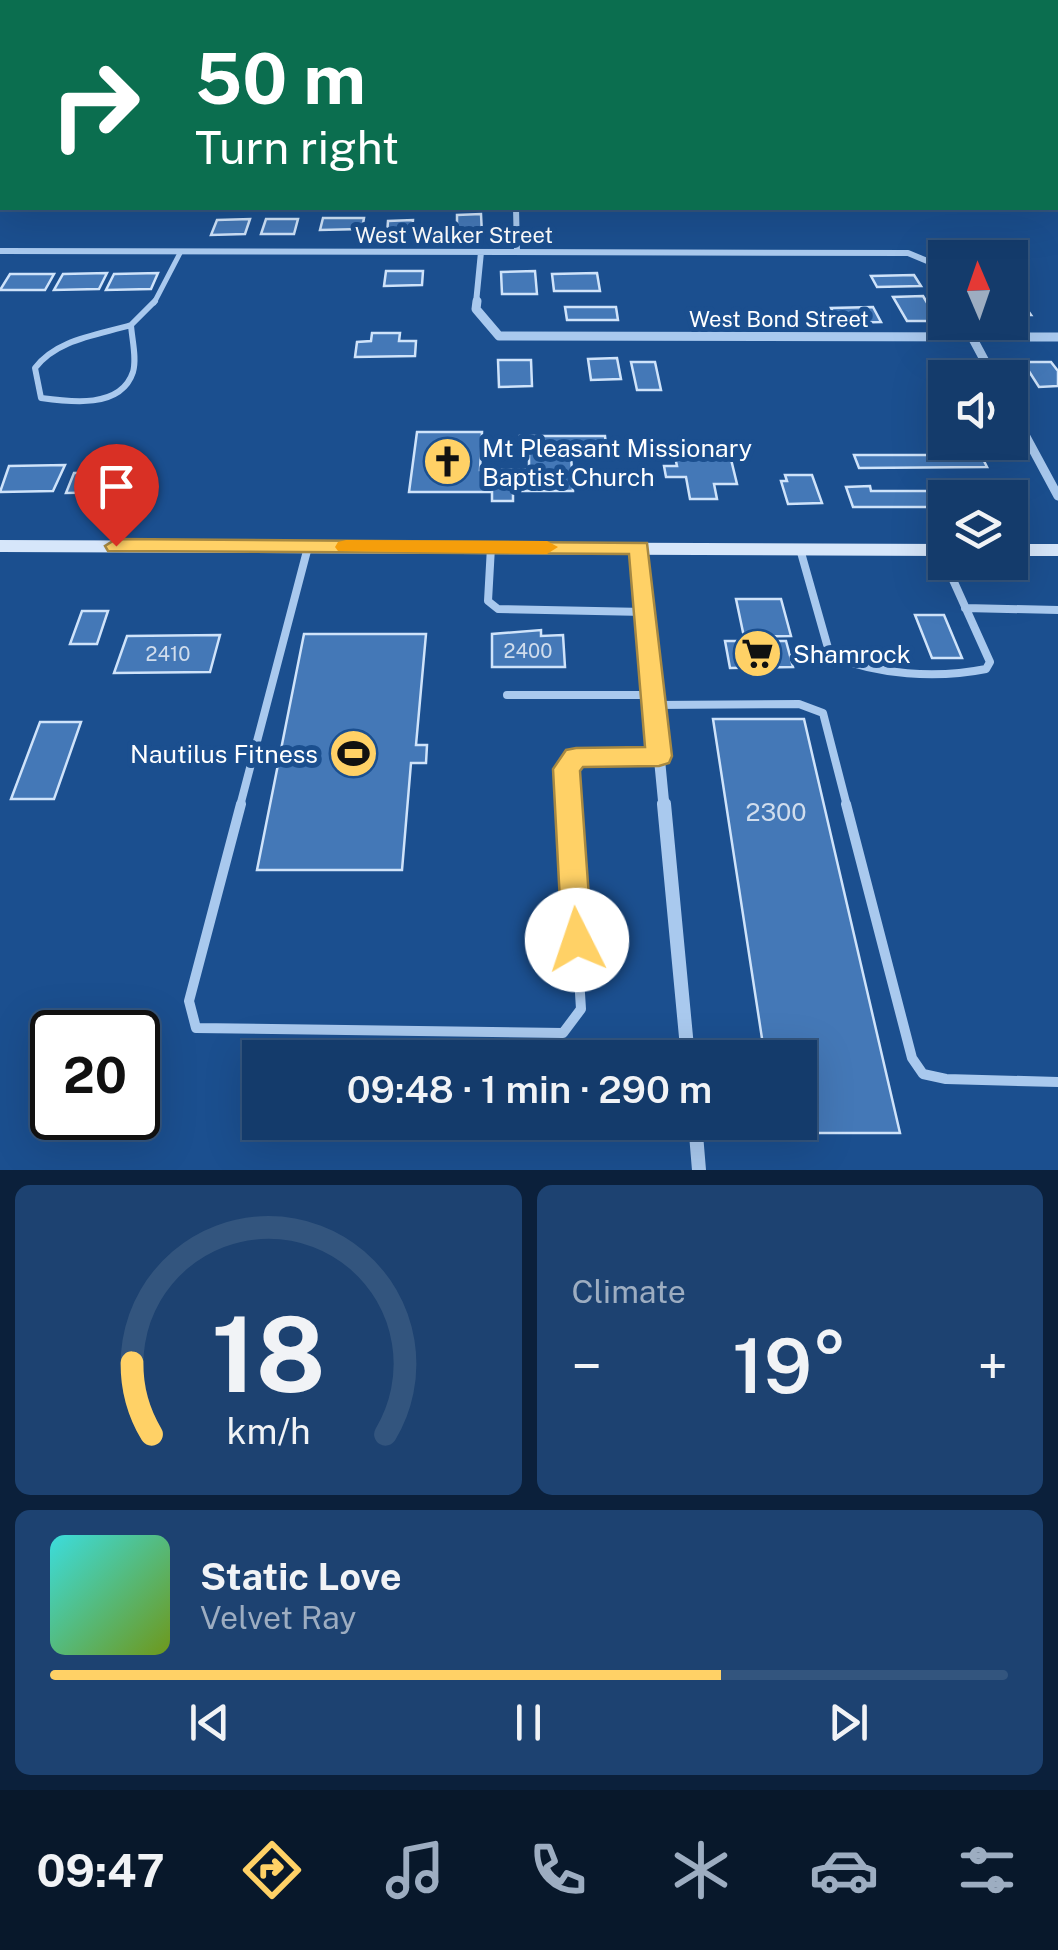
<!DOCTYPE html>
<meta charset="utf-8">
<style>
body{margin:0;font-family:"Public Sans",sans-serif;background:#1d4271;color:#f1f3f6;height:100vh;display:flex;flex-direction:column;font-size:38px;white-space:nowrap}
*{box-sizing:border-box;margin:0}
p{font-size:32px;color:#9dadc1}
.icon{flex:none;width:55px;height:55px;fill:none;stroke:currentColor;stroke-width:2;stroke-linecap:round;stroke-linejoin:round}
.map{position:relative;height:1170px;overflow:hidden}
.details{display:flex;flex-direction:column;gap:15px;padding:15px;background:#0b203b;flex:1}
.details>*{flex:none}
.banner{position:absolute;left:0px;top:0px;width:1060px;height:210px;box-shadow:0 10px 40px #0002,0 0 0 2px #33557e;background:#0b6e4f;color:#fff;overflow:hidden}
.needle{width:65px;rotate:358deg}
.tools{position:absolute;left:928px;top:240px;display:grid;gap:20px}
.tools a{display:grid;place-items:center;width:100px;height:100px;border-radius:0px;background:#143b6b;box-shadow:0 10px 40px #0002,0 0 0 2px #33557e;font-size:50px}
.speed{position:absolute;left:30px;top:1010px;display:flex;gap:20px;font-size:50px;font-weight:700;text-align:center}
.speed>*{display:grid;place-content:center;width:130px;height:130px;border-radius:50%;background:#143b6b;box-shadow:0 10px 40px #0002,0 0 0 2px #33557e;line-height:1}
.speed .limit{border:5px solid #111;border-radius:15px;background:#fff;color:#111}
.pin{position:absolute;display:grid;place-items:center;width:85px;height:85px;color:#fff;margin:-102px -42px;border-radius:50% 50% 50% 0;rotate:-45deg;box-shadow:0 0 10px #0007}
.pin .icon{rotate:45deg}
.me{position:absolute;width:110px;margin:-55px;rotate:356deg;stroke-linejoin:round;filter:drop-shadow(0 0 8px #0008)}
.turn{display:flex;align-items:center;gap:35px;height:210px;padding:0 30px;font-size:45px}
.turn .icon{width:130px;height:130px;stroke-width:2.5}
.turn b{display:block;font-size:70px;line-height:85px}
.big{font-size:75px;font-weight:600;line-height:1.1}
.details .tile{flex:1;display:flex;flex-direction:column;justify-content:center;gap:15px;min-width:0;padding:0 35px;border-radius:15px;background:#1d4271}
.details .dial{align-items:center;gap:0}
.dial svg{height:260px;overflow:visible;fill:none;stroke:#33557e;stroke-width:7;stroke-linecap:round;text-anchor:middle}
.dial text{fill:#f1f3f6;stroke:none}
.song{display:flex;align-items:center;gap:30px}
.cover{width:120px;height:120px;border-radius:15px;background:linear-gradient(135deg,hsl(180 70% 55%),hsl(80 70% 35%))}
.played{height:10px;border-radius:5px;background:linear-gradient(90deg,#ffd166 70%,#33557e 70%)}
.keys{display:flex;justify-content:space-around;direction:ltr}
.heat{display:flex;justify-content:space-between;align-items:center;font-size:55px;direction:ltr}
.details .tiles{flex:1;display:grid;gap:15px;grid-template-columns:1fr 1fr}
.tile:last-child{grid-column:span 2}
.trip{position:absolute;left:242px;top:1040px;width:575px;height:100px;border-radius:0px;background:#143b6b;box-shadow:0 10px 40px #0002,0 0 0 2px #33557e;font-weight:600;line-height:100px;text-align:center}
.dock{display:flex;height:160px;justify-content:space-around;align-items:center;background:#08182b;color:#9dadc1}
.dock .icon{width:70px;height:70px}
.dock .selected{color:#ffd166}
.dock b{font-size:45px;color:#f1f3f6}
.map>svg:first-child{display:block}
.building{fill:#4478b7;stroke:#cfe3fa;stroke-width:2.5}
.lines{fill:none;stroke-linecap:round;stroke-linejoin:round}
.lane-far3{stroke:#a9c9ee;stroke-width:5}
.lane-far2{stroke:#a9c9ee;stroke-width:6}
.lane-far1{stroke:#a9c9ee;stroke-width:8}
.lane{stroke:#a9c9ee;stroke-width:10}
.street-far3{stroke:#a9c9ee;stroke-width:6}
.street-far2{stroke:#a9c9ee;stroke-width:9}
.street-far1{stroke:#a9c9ee;stroke-width:11}
.street{stroke:#a9c9ee;stroke-width:14}
.secondary{fill:#d6e6fa;fill-rule:evenodd}
.route{fill:#ffd166;stroke:#a68842;stroke-width:2.5}
.slow{fill:#f59e0b}
.labels{text-anchor:middle;dominant-baseline:central;stroke-width:10;stroke-linejoin:round;paint-order:stroke}
.number-label{font-size:20px;fill:#d0dded}
.far-street-label{font-size:22px;fill:#fff;stroke:#1b4f8f}
.poi-label{font-size:25px;fill:#fff;stroke:#1b4f8f;text-anchor:start}
.near-number-label{font-size:25px;fill:#d0dded}
</style>
<div class="map">
<svg width="1058" height="1170" viewBox="0 0 1058 1170">
<rect width="100%" height="100%" fill="#1b4f8f"/>
<path class="building" d="M481,214L482,235H457V215Z
M323,218H364L362,229L320,230Z
M250,219L245,234L211,235L217,220Z
M266,219H298L294,234H261Z
M413,220L412,234L387,235L388,221Z
M386,271H423L422,285L384,286Z
M535,271L537,294H502L501,272Z
M107,273L99,289L54,290L63,274Z
M158,273L151,289L106,290L114,274Z
M597,273L600,291H554L552,274Z
M10,274H54L45,290H0Z
M914,275L921,286L877,287L871,276Z
M1010,295H1017L1031,315H1010Z
M923,296L938,321H907L893,297Z
M565,307H616L618,320H567Z
M873,307L881,322L838,323L831,308Z
M372,333H400L399,341H416L415,356L355,357L357,342L371,341Z
M617,358L621,379L591,380L588,359Z
M498,360H531L532,386L499,387Z
M631,362H655L661,390H637Z
M1023,362H1051L1058,371V386L1039,387Z
M417,432H482L480,470H529V453H520V436H605L607,454H571L573,491H513V501H492V492H409Z
M698,447H728L737,484H714L717,499H690L686,477H666L664,466H677L675,457H700Z
M854,455H981L987,467L859,468Z
M65,465L53,491L0,492L9,466Z
M125,472L118,492L66,493L74,473Z
M785,475H812L822,503L788,504L781,481H787Z
M870,486L871,491H996L1000,498H945V507H853L846,487Z
M736,599H781L791,636L744,637Z
M82,611H108L97,644H70Z
M915,615H944L962,658H932Z
M541,630V636L563,635L565,667H492V634Z
M304,634H426L416,745H427L426,763H411L402,870H257Z
M220,635L210,672L114,673L127,636Z
M725,641H786L793,667L730,668Z
M713,719H804L900,1133H777L775,1122H800V1058H765Z
M40,722H81L54,799H11Z"/>
<g class="lines">
<path class="lane-far3" d="M154,303L180,253"/>
<path class="lane-far2" d="M131,325C132,340 137,358 133,372C121,409 70,402 41,398L35,368C57,339 98,335 131,325Z
M131,325L155,301"/>
<path class="lane-far1" d="M491,547L488,601L498,609L645,612
M800,549L830,655C878,675 936,679 986,669L990,662L940,551
M965,608L1058,610
M507,695H653
M654,705L799,704L823,713L847,806
M240,806L308,547
M568,806L566,769L576,757L659,756"/>
<path class="lane" d="M241,804L189,1001L196,1028L563,1033L581,1009L568,804
M846,804L912,1058L923,1074L946,1079L1058,1082"/>
<path class="street-far3" d="M0,137L2,133
M516,208L517,252
M0,251L908,253L932,263L945,286
M476,303L481,252"/>
<path class="street-far2" d="M477,301L476,309L499,336L1058,337
M964,322L994,378
M1010,407L1058,496"/>
<path class="street-far1" d="M639,548L664,806"/>
<path class="street" d="M664,804L688,1058
M695,1122L699,1170"/>
<path class="secondary" d="M0,540L945,544V556L0,552Z
M1010,544H1058V556H1010Z"/>
</g>
<path class="route" d="M116,539L647,543L672,756L669,763L659,766L583,767L580,771L592,940L588,949L577,953L566,949L562,940L553,769L566,750L576,748L645,747L629,554L108,551L105,546Z"/>
<path class="slow" d="M346,540L547,541L558,547L547,554L338,551L335,547L338,542Z"/>
<defs>
<symbol id="church-disc" viewBox="-11 -11 22 22"><circle r="9.5" fill="#ffd166" stroke="#1b4f8f"/><path d="M-1.2-6h2.4v3.5h3.3v2.4h-3.3V6h-2.4V-.1h-3.3v-2.4h3.3Z" fill="#111"/></symbol>
<symbol id="supermarket-disc" viewBox="-11 -11 22 22"><circle r="9.5" fill="#ffd166" stroke="#1b4f8f"/><path d="M-6-5.5h2.5l.6 2H6L4.5 2H-2.5L-4.4-4H-6ZM-1.5 3.2a1.3 1.3 0 1 0 .1 0ZM3 3.2a1.3 1.3 0 1 0 .1 0Z" fill="#111"/></symbol>
<symbol id="stadium-disc" viewBox="-11 -11 22 22"><circle r="9.5" fill="#ffd166" stroke="#1b4f8f"/><path d="M0-5a6.5 5 0 1 0 0 10a6.5 5 0 1 0 0-10ZM-3.5-1.8h7v3.6h-7Z" fill="#111"/></symbol>
</defs>
<g fill-rule="evenodd">
<use href="#church-disc" x="420" y="434" width="55" height="55"/>
<use href="#supermarket-disc" x="730" y="626" width="55" height="55"/>
<use href="#stadium-disc" x="326" y="726" width="55" height="55"/>
</g>
<g class="labels">
<g class="number-label">
<text x="528" y="651">2400</text>
<text x="168" y="654">2410</text>
</g>
<g class="far-street-label">
<text x="454" y="235">West Walker Street</text>
<text x="779" y="319">West Bond Street</text>
</g>
<g class="poi-label">
<text x="482" y="448">Mt Pleasant Missionary<tspan x="482" dy="29">Baptist Church</tspan></text>
<text x="793" y="654">Shamrock</text>
<text x="318" y="754" text-anchor="end">Nautilus Fitness</text>
</g>
<g class="near-number-label">
<text x="776" y="812">2300</text>
</g>
</g>
</svg>
<div class="tools">
<a><svg class="needle" viewBox="-14 -14 28 28"><path d="M0-13l5 13h-10z" fill="#e53935"/><path d="M0 13l5-13h-10z" fill="#9dadc1"/></svg></a>
<a><svg class="icon" aria-label="sound" viewBox="0 0 24 24"><path d="M4 9h4l5-4v14l-5-4H4zM17 9q2 3 0 6"/></svg></a>
<a><svg class="icon" aria-label="layers" viewBox="0 0 24 24"><path d="M12 4l9 5-9 5-9-5zM3 14l9 5 9-5"/></svg></a>
</div>
<div class="speed"><div class="limit">20</div></div>
<div class="pin" style="left:116px;top:546px;background:#d93025"><svg class="icon" aria-label="arrive" viewBox="0 0 24 24"><path d="M6 21V4h12l-3 4 3 4H6"/></svg></div>
<svg class="me" style="left:577px;top:940px" viewBox="-20 -20 40 40"><circle r="19" fill="#fff"/><path d="M0-13L10 11 0 6-10 11z" fill="#ffd166"/></svg>
<div class="trip">09:48 · 1 min · 290 m</div>
<div class="banner">
<div class="turn"><svg class="icon" aria-label="right" viewBox="0 0 24 24"><path d="M7 20v-9h11M14 6l5 5-5 5"/></svg><div><b>50 m</b>Turn right</div></div>
</div>
</div>
<section class="details">
<div class="tiles">
<div class="tile dial"><svg viewBox="0 0 100 80">
<path d="M14 69A42 42 0 1 1 86 69"/>
<path d="M14 69A42 42 0 0 1 8 47" stroke="#ffd166"/>
<text x="50" y="56" font-size="32" font-weight="700">18</text>
<text x="50" y="72" font-size="11">km/h</text>
</svg></div>
<div class="tile"><p>Climate</p>
<div class="heat"><a>−</a><b class="big">19°</b><a>+</a></div>
</div>
<div class="tile">
<div class="song"><i class="cover"></i><div><b>Static Love</b><p>Velvet Ray</p></div></div>
<div class="played"></div>
<div class="keys"><svg class="icon" aria-label="previous" viewBox="0 0 24 24"><path d="M18 5L8 12l10 7zM5 5v14"/></svg><svg class="icon" aria-label="pause" viewBox="0 0 24 24"><path d="M8 5v14M16 5v14"/></svg><svg class="icon" aria-label="next" viewBox="0 0 24 24"><path d="M6 5l10 7-10 7zM19 5v14"/></svg></div>
</div>
</div>
</section>
<nav class="dock">
<b>09:47</b>
<svg class="icon selected" aria-label="directions" viewBox="0 0 24 24"><path d="M12 3l9 9-9 9-9-9zM9 14v-3h6M13 9l2 2-2 2"/></svg>
<svg class="icon" aria-label="music" viewBox="0 0 24 24"><path d="M9 18V5l10-2v13"/><circle cx="6" cy="18" r="3"/><circle cx="16" cy="16" r="3"/></svg>
<svg class="icon" aria-label="phone" viewBox="0 0 24 24"><path d="M5 4h4l2 5-3 2q2 4 5 5l2-3 5 2v4C11 20 4 13 5 4z"/></svg>
<svg class="icon" aria-label="climate" viewBox="0 0 24 24"><path d="M12 3v18M4 7l16 10M4 17L20 7"/></svg>
<svg class="icon" aria-label="car" viewBox="0 0 24 24"><path d="M5 17H2v-5l4-1 3-4h7l3 4 3 1v5h-3M9 17h6M6 11h13"/><circle cx="7" cy="17" r="2"/><circle cx="17" cy="17" r="2"/></svg>
<svg class="icon" aria-label="filters" viewBox="0 0 24 24"><path d="M4 7h16M4 17h16"/><circle cx="9" cy="7" r="2"/><circle cx="15" cy="17" r="2"/></svg>
</nav>
